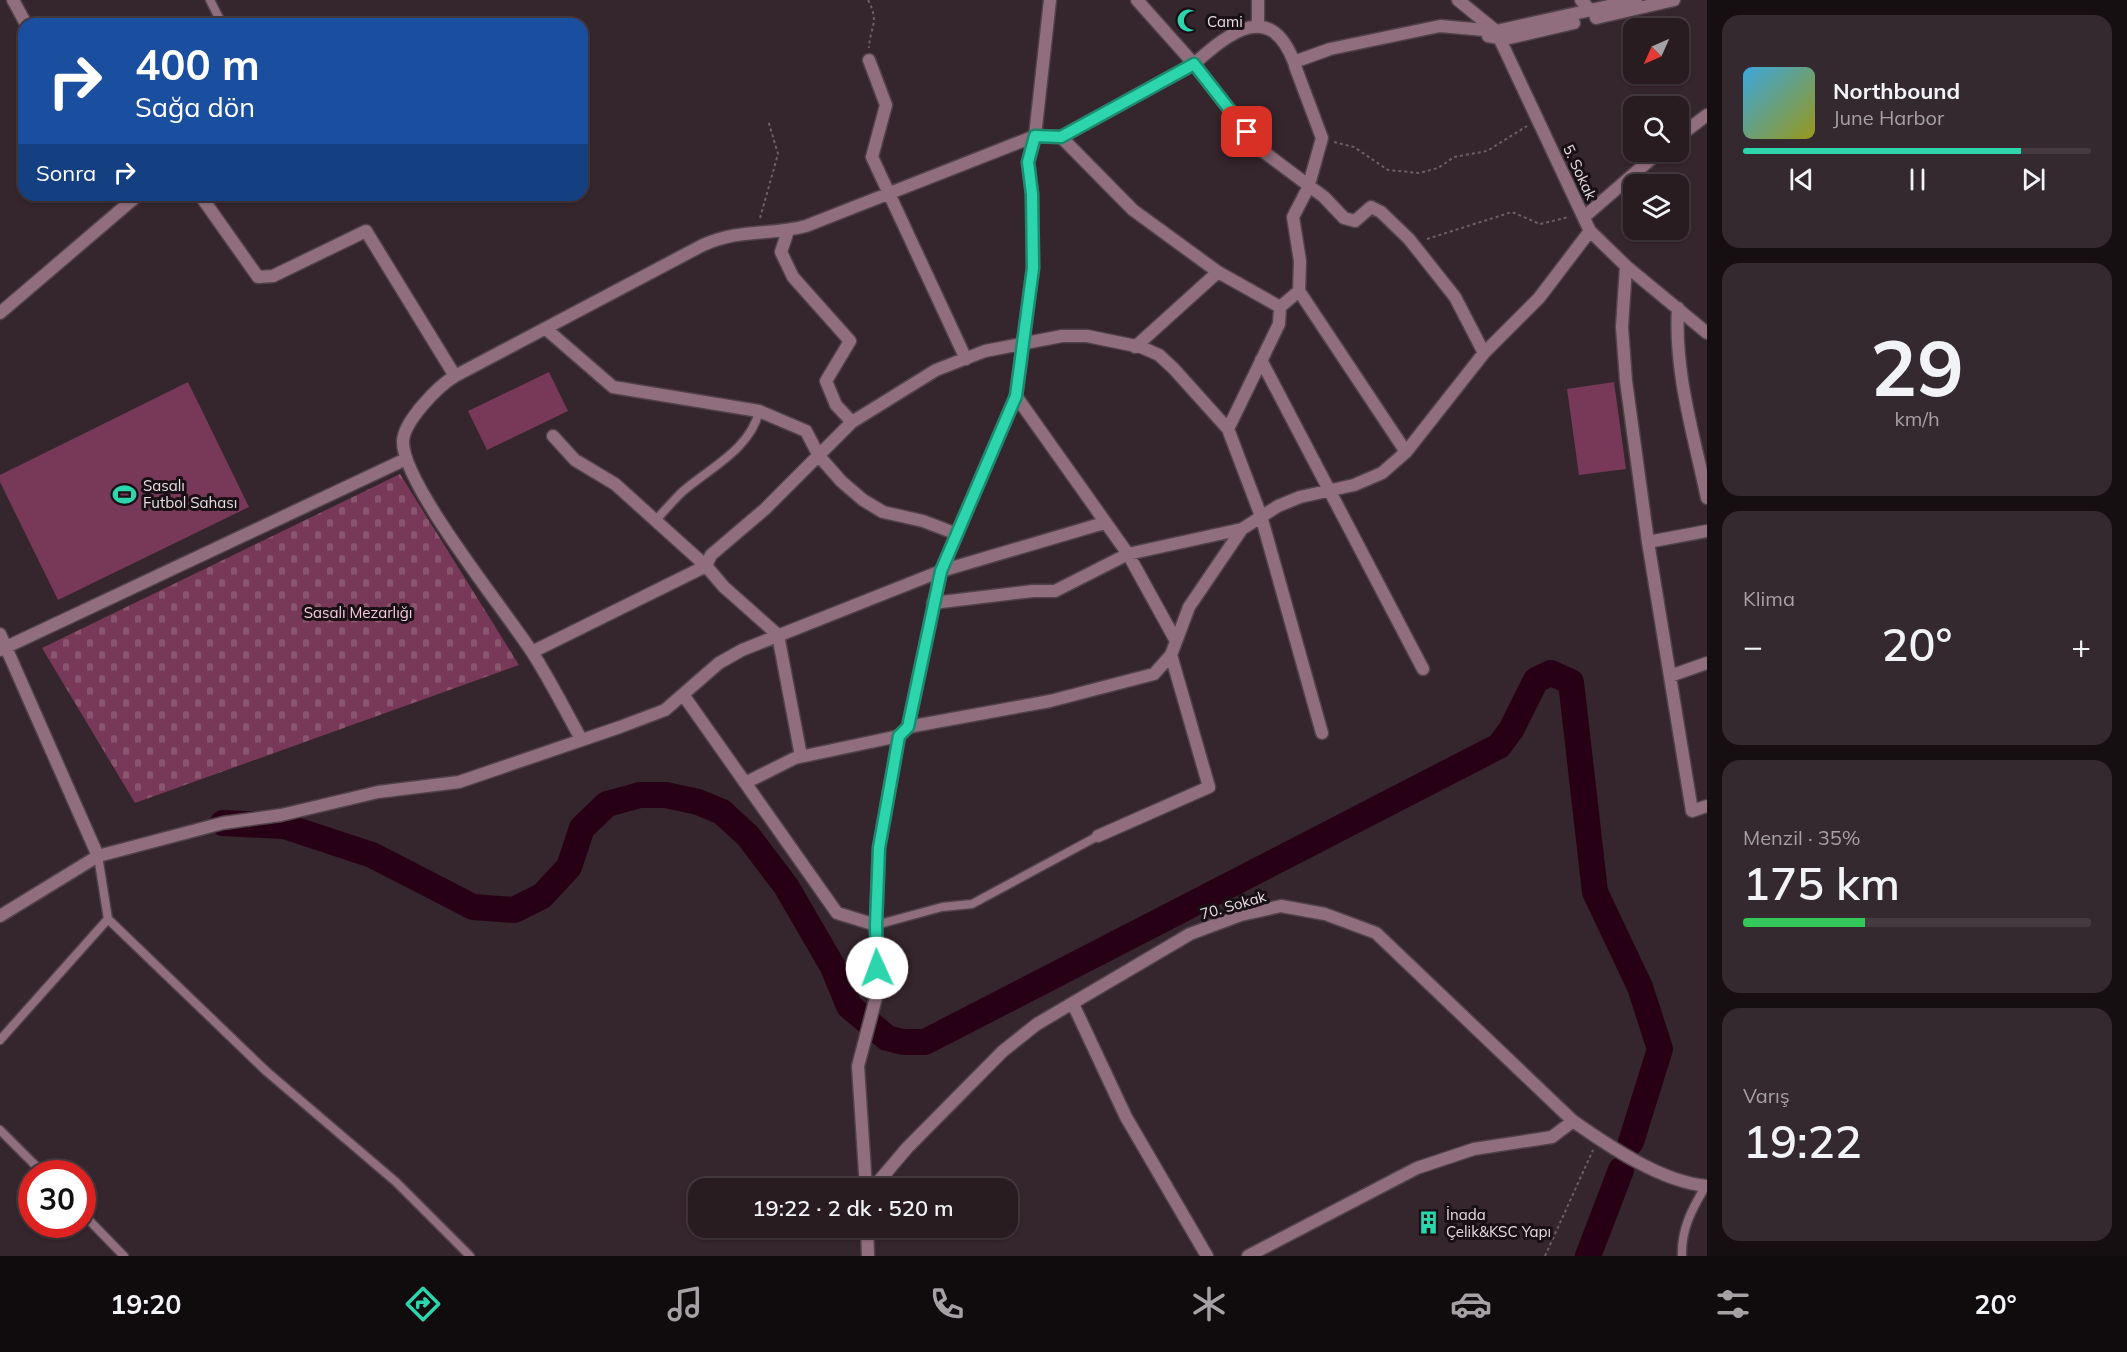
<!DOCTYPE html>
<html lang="tr">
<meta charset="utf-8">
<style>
body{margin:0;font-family:Mulish,sans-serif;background:#34292e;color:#f1f3f6;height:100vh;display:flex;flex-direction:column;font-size:22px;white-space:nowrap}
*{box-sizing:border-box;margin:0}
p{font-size:20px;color:#a5a1a5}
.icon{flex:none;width:33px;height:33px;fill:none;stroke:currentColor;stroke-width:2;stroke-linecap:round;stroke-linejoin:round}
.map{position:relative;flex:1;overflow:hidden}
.details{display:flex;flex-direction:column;gap:15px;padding:15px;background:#160f12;width:420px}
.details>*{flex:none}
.hud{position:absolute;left:18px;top:18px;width:570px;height:183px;border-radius:18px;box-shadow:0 2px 4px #0004,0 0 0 2px #443a3f;background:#1a4fa0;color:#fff;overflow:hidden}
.needle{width:39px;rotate:225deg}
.fabs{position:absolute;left:1623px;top:18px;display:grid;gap:12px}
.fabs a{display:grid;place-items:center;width:66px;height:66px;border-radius:12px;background:#281c21;box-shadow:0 2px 4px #0004,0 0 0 2px #443a3f;font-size:30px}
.speed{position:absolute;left:18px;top:1160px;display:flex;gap:12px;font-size:30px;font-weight:700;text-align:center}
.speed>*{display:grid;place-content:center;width:78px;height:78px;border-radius:50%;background:#281c21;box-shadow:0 2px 4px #0004,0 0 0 2px #443a3f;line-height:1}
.speed .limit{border:9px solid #d22;background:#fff;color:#111}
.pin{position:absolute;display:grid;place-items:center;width:51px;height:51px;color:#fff;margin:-26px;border-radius:12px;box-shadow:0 3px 9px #0006}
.me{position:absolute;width:66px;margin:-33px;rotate:358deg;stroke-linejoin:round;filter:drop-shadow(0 0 4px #0008)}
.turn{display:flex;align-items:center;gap:21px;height:126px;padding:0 18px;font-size:27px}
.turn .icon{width:78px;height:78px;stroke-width:2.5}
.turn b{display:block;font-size:42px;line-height:51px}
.then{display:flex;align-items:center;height:57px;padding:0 18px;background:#0003;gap:12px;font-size:22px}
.big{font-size:45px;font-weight:600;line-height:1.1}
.details .widget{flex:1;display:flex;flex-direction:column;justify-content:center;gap:9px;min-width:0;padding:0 21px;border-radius:18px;background:#34292e}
.details .dial{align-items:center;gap:0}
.dial b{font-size:78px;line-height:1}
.song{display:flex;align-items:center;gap:18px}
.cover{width:72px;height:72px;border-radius:9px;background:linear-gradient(135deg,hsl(200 70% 55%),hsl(60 70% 35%))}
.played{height:6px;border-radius:3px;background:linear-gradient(90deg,#2cd5ab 80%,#443a3f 80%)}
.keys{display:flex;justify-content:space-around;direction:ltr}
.heat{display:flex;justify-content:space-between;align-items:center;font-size:33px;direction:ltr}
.charge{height:9px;border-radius:4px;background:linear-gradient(90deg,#34c759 35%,#443a3f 0)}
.trip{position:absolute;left:688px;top:1178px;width:330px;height:60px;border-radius:18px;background:#281c21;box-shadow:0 2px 4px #0004,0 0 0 2px #443a3f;font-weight:600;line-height:60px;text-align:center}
.tab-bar{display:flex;height:96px;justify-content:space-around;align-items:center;background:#100b0d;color:#a5a1a5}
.tab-bar .icon{width:42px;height:42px}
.tab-bar .on{color:#2cd5ab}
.tab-bar b{font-size:27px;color:#f1f3f6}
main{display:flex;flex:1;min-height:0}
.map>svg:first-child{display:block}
.cemetery{fill:url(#cemetery-stones)}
.pitch{fill:#773957}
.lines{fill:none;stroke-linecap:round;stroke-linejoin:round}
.river{stroke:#280015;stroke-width:26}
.service-casing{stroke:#514249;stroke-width:11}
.minor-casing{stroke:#514249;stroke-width:15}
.tertiary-casing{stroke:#514249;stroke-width:15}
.path{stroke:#6e5f66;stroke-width:2;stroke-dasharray:3 3;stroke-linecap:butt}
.service{stroke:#906e7d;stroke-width:8}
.minor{stroke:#906e7d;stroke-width:12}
.tertiary{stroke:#906e7d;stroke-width:12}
.route-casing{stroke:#1d8a6f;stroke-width:15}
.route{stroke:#2cd5ab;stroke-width:10}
.labels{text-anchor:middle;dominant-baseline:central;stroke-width:6;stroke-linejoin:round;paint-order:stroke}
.poi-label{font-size:15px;fill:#e7dbe0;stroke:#181014;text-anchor:start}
.street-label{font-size:15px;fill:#e7dbe0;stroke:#181014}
.park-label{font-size:15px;fill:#f6cadd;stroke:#181014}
</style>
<main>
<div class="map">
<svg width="1707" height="1256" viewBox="0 0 1707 1256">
<defs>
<pattern id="cemetery-stones" width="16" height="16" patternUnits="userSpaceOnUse" patternTransform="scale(1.5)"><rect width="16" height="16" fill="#773957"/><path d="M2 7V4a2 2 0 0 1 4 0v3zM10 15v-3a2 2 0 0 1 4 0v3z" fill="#8a556f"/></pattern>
</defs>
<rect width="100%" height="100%" fill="#35252c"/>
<path class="cemetery" d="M400,474L519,665L135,803L42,648Z"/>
<path class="pitch" d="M549,372L568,411L487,450L468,411Z
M188,382L249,507L58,600L0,482V475Z
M1614,382L1626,469L1579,475L1567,389Z"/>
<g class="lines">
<path class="river" d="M223,823L284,826L372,855L473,907L514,910L542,896L569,867L582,828L607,804L640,795H666L698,802L722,812L748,836L786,886L833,967L849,1006L887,1038L903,1042H925L1499,746L1511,730L1536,680L1551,673L1571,682L1595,892L1640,987L1660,1049L1631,1142
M1588,1256L1621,1170"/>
<defs>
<path id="service" d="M210,0L222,24
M656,520C664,511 673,501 682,492C708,469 751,449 759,411
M98,856L108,919L266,1071L396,1182L470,1256
M876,925L942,907L972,904L1098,836
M0,1040L108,919
M0,1130L43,1173
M82,1213L124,1256
M1682,1256C1681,1229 1692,1209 1705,1187"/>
<path id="minor" d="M13,0L26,24
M1258,0V25
M1458,0L1496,31L1590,231L1626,266L1707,333
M1581,0L1591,11
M869,60L886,105L872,157L966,359
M1061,137L1133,210L1218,272L1280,307
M1678,137L1707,115
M200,195L258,277L273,276L366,231L455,376
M1584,217L1659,152
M788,231L781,252L793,277L850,341L826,381L836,405L852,422
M1626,266L1622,327L1626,381L1648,542L1692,811L1707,806
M1299,291L1406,452
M1678,308C1674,372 1694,436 1707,498
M0,313L138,195
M546,329L613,387L759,411L806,431L819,456L841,481L863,500L883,512L923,521L957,534
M1135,347L1218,272
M1261,360L1423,669
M1016,396L1128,554L1176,641
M1228,429L1279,324L1280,307L1299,291L1300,261L1293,217L1308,188L1322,138L1295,66
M1648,542L1707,531
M933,603L1033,591H1055L1128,554L1242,529
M0,634L98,856
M0,650L406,459
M532,652L706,566L615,484L575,460L553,436
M1670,676L1707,663
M684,696L837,913L876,925
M908,727L1050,701L1154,674L1171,655L1189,607L1242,529L1278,506L1300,497L1354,485L1382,473L1406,452L1484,353L1539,298L1590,231
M581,739C565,710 550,680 532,652C505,610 403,485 403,442C403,422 438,386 455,376L703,245C742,228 769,236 806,226L1035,136L1050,0
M801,756L778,635L724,587L706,566L711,555L765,509L852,422L936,370L985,351L1062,336H1087L1141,347L1159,355L1174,369L1228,429L1261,516L1322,733
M745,783L795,758L899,736
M1098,836L1209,787L1171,655
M0,916L98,856L223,823L281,815L378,792L459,782L620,727L665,710L719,663L742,650L941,571L1104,523
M1073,1004L1126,1117L1207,1256
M866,1188L858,1066L878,990L876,925L879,848L899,736L908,727L941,571L1016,396L1033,268L1032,194L1028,163L1035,136L1061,137L1194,64L1260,149L1324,197L1344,218L1355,221L1371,207L1381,212L1409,239L1455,297L1484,353
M873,1188L907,1148L1003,1051L1037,1024L1190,934L1241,915L1281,906L1325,914L1376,933L1573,1121C1610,1147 1662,1182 1707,1186
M867,1227L868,1256
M1248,1256L1417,1168L1474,1149L1552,1137L1573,1121"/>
<path id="tertiary" d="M1137,0L1194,64C1230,32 1270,0 1294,62L1330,49L1440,26L1496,31L1636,0
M1596,18L1674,0
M1488,36L1505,39L1574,23"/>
</defs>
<use href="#service" class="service-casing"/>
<use href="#minor" class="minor-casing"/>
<use href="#tertiary" class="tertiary-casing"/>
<path class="path" d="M868,0C880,23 870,26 869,48
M1334,142L1354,147L1388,170L1419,173L1438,168L1454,157L1487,151L1527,126
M760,218L778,154L768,120
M1427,239L1512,212L1540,224L1569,217
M1545,1256L1593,1150"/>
<use href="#service" class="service"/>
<use href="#minor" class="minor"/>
<use href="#tertiary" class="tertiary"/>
</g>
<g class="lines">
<defs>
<path id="route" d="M877,968L876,925L879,848L899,736L908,727L941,571L1016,396L1033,268L1032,194L1028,162L1035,136L1061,137L1194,64L1247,132"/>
</defs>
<use href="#route" class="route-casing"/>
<use href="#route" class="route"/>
</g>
<defs>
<symbol id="mosque-bare" viewBox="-9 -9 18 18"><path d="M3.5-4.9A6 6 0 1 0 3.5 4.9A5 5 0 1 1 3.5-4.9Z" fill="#2cd5ab" stroke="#181014" stroke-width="2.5" paint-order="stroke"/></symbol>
<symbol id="stadium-bare" viewBox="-9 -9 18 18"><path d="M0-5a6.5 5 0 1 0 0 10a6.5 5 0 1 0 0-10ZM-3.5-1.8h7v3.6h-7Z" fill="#2cd5ab" stroke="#181014" stroke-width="2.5" paint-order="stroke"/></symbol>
<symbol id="building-bare" viewBox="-9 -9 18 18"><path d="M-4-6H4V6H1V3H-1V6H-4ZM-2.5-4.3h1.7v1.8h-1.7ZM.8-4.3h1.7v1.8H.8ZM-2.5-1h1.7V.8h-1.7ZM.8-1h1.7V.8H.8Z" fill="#2cd5ab" stroke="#181014" stroke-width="2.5" paint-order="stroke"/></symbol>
</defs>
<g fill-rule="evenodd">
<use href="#mosque-bare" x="1172" y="4" width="33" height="33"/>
<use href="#stadium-bare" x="108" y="478" width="33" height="33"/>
<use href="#building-bare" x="1412" y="1206" width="33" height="33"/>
</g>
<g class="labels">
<g class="poi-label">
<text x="1207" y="21">Cami</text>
<text x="143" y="485">Sasalı<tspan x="143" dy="17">Futbol Sahası</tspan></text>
<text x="1446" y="1214">İnada<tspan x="1446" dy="17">Çelik&amp;KSC Yapı</tspan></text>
</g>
<g class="street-label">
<text transform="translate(1580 172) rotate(65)">5. Sokak</text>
<text transform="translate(1233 905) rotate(-16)">70. Sokak</text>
</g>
<g class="park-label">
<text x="358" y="612">Sasalı Mezarlığı</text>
</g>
</g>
</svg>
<div class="fabs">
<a><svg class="needle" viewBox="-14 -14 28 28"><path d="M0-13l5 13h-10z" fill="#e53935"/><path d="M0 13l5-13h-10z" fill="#a5a1a5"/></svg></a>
<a><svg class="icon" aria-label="search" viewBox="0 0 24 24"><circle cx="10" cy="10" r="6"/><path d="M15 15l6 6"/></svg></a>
<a><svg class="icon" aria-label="layers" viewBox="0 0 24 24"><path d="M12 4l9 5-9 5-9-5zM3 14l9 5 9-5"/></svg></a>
</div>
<div class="speed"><div class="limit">30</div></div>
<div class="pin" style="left:1247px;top:132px;background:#d93025"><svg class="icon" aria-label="arrive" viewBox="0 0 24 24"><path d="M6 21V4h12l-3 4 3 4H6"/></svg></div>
<svg class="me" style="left:877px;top:968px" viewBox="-20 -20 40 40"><circle r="19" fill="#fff"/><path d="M0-13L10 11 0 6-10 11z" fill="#2cd5ab"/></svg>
<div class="trip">19:22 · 2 dk · 520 m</div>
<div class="hud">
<div class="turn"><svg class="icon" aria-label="right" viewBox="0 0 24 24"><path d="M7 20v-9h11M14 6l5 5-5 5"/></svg><div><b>400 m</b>Sağa dön</div></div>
<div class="then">Sonra<svg class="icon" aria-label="right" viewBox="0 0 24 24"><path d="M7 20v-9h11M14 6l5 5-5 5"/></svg></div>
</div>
</div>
<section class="details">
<div class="widget">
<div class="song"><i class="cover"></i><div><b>Northbound</b><p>June Harbor</p></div></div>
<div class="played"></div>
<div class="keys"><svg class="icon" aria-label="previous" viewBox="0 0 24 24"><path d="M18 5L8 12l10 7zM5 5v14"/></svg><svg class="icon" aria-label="pause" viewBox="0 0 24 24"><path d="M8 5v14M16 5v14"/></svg><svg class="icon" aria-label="next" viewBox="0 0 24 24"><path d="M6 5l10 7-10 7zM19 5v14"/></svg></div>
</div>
<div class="widget dial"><b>29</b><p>km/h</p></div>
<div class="widget"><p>Klima</p>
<div class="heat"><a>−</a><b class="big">20°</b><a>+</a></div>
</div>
<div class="widget"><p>Menzil · 35%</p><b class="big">175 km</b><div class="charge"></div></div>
<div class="widget"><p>Varış</p><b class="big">19:22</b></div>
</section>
</main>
<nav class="tab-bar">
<b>19:20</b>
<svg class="icon on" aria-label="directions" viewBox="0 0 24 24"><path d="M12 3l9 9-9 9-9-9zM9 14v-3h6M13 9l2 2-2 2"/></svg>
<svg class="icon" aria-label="music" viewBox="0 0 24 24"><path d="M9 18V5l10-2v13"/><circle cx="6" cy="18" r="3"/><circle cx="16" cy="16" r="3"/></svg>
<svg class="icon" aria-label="phone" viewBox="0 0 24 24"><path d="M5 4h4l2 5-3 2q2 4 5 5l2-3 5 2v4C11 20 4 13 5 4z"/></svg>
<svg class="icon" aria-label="climate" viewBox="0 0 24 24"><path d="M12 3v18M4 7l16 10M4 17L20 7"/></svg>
<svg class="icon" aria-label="car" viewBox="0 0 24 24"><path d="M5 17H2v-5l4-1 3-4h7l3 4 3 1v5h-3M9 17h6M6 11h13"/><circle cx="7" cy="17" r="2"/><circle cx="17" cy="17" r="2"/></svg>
<svg class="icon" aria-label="filters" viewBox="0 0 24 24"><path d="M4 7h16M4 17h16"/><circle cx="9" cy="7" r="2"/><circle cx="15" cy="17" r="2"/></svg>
<b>20°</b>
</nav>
